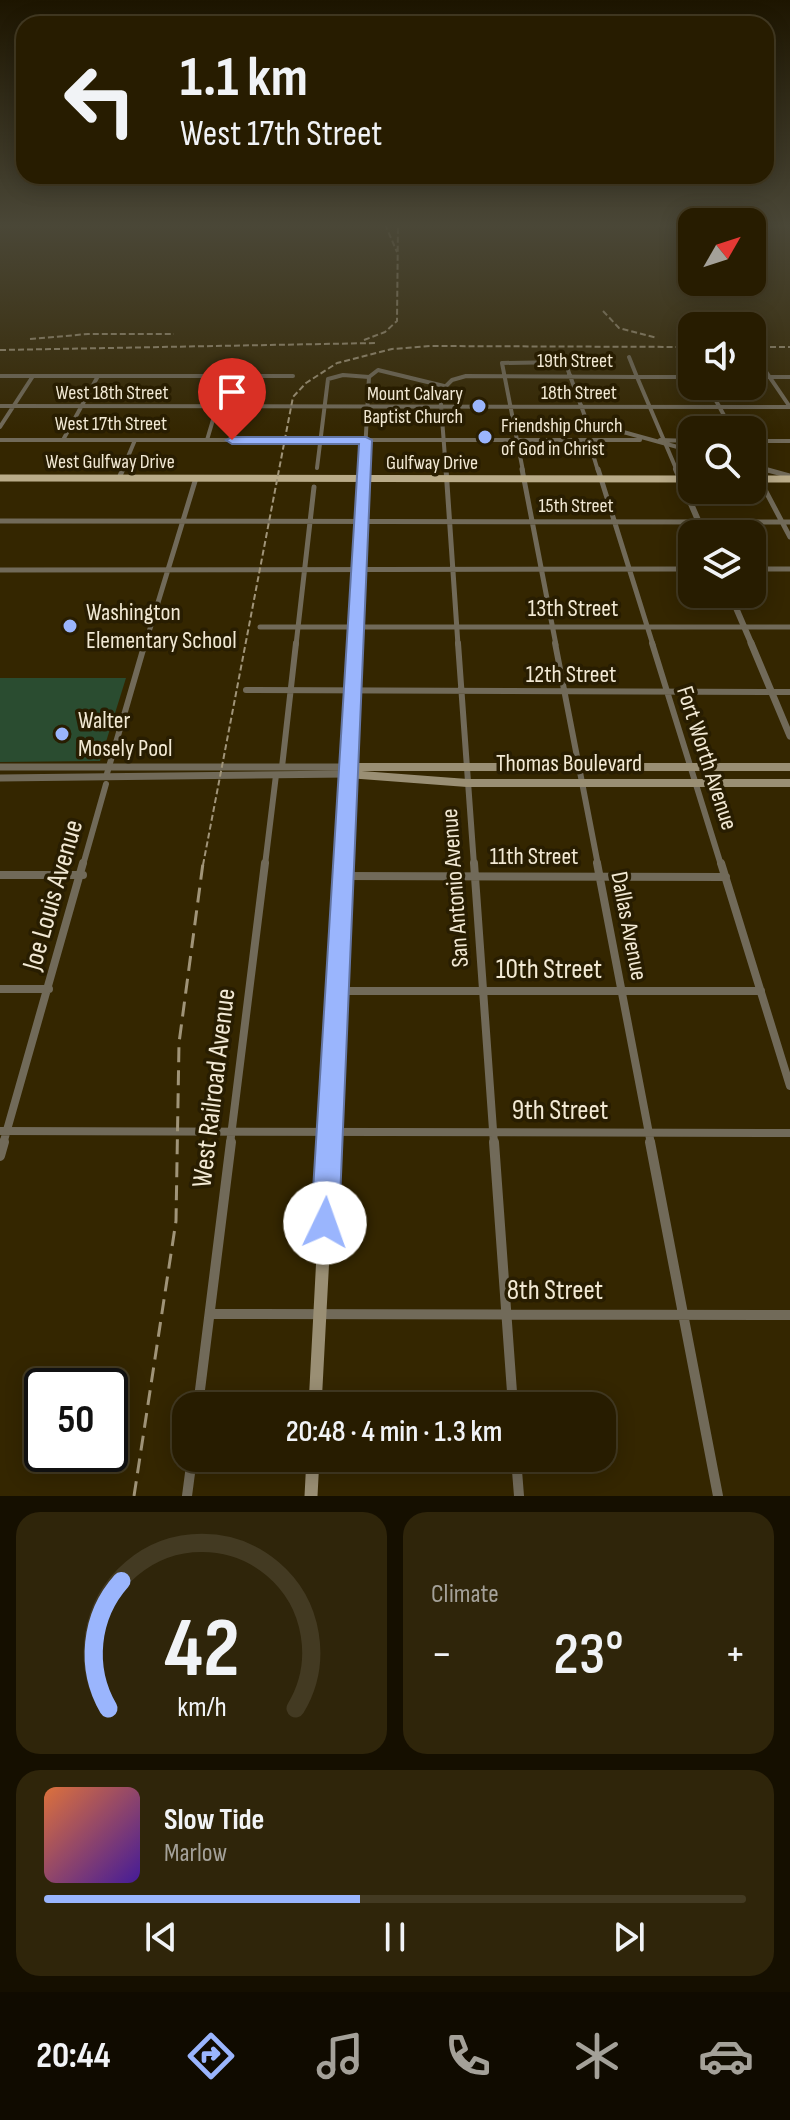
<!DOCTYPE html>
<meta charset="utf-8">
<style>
body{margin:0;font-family:"Sofia Sans Condensed",sans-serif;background:#2f250a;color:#f1f3f6;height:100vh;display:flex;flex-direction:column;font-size:30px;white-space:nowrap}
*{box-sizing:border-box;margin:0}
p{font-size:26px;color:#a4a199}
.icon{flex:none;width:44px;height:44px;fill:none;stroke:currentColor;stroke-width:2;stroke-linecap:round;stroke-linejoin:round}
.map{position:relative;height:1496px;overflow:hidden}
.side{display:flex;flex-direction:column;gap:16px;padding:16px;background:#150f00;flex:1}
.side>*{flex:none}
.hud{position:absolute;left:16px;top:16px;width:758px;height:168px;border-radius:24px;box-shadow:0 4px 20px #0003,0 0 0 2px #433a22;background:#271c00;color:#f1f3f6;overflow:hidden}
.needle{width:52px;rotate:51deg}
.controls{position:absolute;left:678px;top:208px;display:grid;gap:16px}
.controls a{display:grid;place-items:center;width:88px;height:88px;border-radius:16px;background:#271c00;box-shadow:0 4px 20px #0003,0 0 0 2px #433a22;font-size:40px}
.speed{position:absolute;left:24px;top:1368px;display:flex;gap:16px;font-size:40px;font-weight:700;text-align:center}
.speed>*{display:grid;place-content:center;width:104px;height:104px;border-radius:50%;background:#271c00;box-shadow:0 4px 20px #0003,0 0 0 2px #433a22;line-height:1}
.speed .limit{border:4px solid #111;border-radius:12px;background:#fff;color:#111}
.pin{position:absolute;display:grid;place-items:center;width:68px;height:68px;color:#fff;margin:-82px -34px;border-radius:50% 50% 50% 0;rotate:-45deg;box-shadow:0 0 8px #0007}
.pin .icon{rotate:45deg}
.me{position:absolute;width:88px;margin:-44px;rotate:3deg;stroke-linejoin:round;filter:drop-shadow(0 0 6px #0008)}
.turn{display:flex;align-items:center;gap:28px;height:168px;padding:0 32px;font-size:36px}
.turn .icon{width:104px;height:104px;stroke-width:2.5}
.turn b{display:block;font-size:56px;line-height:68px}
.big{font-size:60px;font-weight:600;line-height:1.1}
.side .card{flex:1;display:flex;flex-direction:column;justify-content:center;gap:12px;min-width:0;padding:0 28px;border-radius:24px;background:#2f250a}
.side .dial{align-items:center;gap:0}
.dial svg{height:208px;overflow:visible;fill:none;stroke:#433a22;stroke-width:7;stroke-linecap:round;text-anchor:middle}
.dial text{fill:#f1f3f6;stroke:none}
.song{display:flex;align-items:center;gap:24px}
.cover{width:96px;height:96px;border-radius:12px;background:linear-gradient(135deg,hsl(20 70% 55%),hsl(260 70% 35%))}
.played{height:8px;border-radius:4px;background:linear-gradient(90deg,#9ab5fd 45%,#433a22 45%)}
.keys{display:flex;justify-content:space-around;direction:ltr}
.heat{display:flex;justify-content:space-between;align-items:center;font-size:44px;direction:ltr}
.side .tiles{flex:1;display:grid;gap:16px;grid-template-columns:1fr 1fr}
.card:last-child{grid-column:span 2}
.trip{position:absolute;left:172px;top:1392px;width:444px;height:80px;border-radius:24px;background:#271c00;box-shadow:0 4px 20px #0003,0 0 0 2px #433a22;font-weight:600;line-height:80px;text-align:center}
.tabs{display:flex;height:128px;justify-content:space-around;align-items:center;background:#100b00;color:#a4a199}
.tabs .icon{width:56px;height:56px}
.tabs .selected{color:#9ab5fd}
.tabs b{font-size:36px;color:#f1f3f6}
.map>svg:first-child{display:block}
.green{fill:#2a4c30}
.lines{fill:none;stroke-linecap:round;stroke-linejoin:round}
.minor-far4{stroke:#716a59;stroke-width:4}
.minor-far3{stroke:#716a59;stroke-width:5}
.minor-far2{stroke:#716a59;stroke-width:6}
.minor-far1{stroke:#716a59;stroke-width:8}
.minor{stroke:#716a59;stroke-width:10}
.tertiary-far2{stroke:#716a59;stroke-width:4}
.tertiary-far1{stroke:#716a59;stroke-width:6}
.tertiary{stroke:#716a59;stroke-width:7}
.secondary-far3{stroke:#9a8f74;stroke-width:6}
.secondary-far2{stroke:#9a8f74;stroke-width:8}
.secondary-far1{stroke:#9a8f74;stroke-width:10}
.secondary{stroke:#9a8f74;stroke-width:13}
.primary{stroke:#baac89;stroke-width:7}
.rail-far1{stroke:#a09478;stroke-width:2;stroke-dasharray:6 3;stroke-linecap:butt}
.rail{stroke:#a09478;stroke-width:3;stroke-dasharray:15 8;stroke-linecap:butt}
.route{fill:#9ab5fd;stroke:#6476a4;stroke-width:2}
.poi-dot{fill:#9ab5fd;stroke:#281d01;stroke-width:3}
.labels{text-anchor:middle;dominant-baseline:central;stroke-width:7;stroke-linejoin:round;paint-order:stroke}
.far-street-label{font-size:20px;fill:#f2e9d4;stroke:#281d01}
.far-poi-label{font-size:20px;fill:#f2e9d4;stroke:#281d01;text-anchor:end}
.street-label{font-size:24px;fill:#f2e9d4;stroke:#281d01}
.poi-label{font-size:24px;fill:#f2e9d4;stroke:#281d01;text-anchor:start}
.near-street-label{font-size:28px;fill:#f2e9d4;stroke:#281d01}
</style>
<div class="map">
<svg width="790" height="1496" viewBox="0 0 790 1496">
<rect width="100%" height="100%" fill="#342600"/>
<path class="green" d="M0,678H126L100,761L0,762Z"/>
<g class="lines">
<path class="minor-far4" d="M756,357L790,407
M0,376H293
M708,386L732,430
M0,406L790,407
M0,427L33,376
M0,440H640
M63,440L98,376
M207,440L226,376
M660,440L692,441
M589,441L598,471
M752,441H790
M752,465L755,471
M752,466L771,471
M317,468L328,379L343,375L369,377L378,370L444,386
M122,471L135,440
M446,471L440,392L452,380L466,376L637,377L629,357
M523,471L502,363L565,362L587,422L692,451"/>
<path class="minor-far3" d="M446,469L458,645
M522,469L556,645
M598,469L653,645
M754,469L790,537
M764,469L790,476
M119,478L123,469
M0,521L790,522
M752,569H790
M0,570L692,569
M260,627H790
M145,645L196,478
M296,645L314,487"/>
<path class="minor-far2" d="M458,643L474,865
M555,643L598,865
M652,643L721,865
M246,690L790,692
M282,767L296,643
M106,777L145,643
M83,865L106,784
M265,865L276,775"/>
<path class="minor-far1" d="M474,863L494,1144
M597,863L651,1144
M721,863L790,1086
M0,875H83
M343,876L726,877
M0,989H49
M337,991H761
M0,1131L790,1133
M3,1144L83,863
M230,1144L265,863"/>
<path class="minor" d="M494,1142L513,1406
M650,1142L718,1496
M0,1156L4,1142
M210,1314L790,1315
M198,1406L231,1142
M516,1458L519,1496
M187,1496L192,1458"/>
<path class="tertiary-far2" d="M752,377H790
M364,471L369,377
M677,471L637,377H692"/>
<path class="tertiary-far1" d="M676,469L704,534
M364,479V469
M730,594L752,645"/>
<path class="tertiary" d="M751,643L790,736
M0,767H349
M0,778L348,774"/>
<path class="secondary-far3" d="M355,645L364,479"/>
<path class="secondary-far2" d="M349,767H790
M348,774L467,783H790
M344,865L355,643"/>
<path class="secondary-far1" d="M329,1144L344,863"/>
<path class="secondary" d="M315,1406L329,1142
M311,1496L313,1458"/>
<path class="primary" d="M0,478L692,479
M752,479H790"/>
<path class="rail-far1" d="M385,224L397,252
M603,311L619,328L657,338
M30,339L88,334H174
M364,340L385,332L397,321L398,224
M752,347H790
M0,350L376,343
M203,865L293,397L306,383L337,363L392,349L430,346L692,347"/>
<path class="rail" d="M134,1496L176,1221L179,1043L203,863"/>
</g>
<linearGradient id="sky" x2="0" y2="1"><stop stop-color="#1d1500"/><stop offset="0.52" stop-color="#4a4737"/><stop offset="1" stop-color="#4a4737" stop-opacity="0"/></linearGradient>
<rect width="790" height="434" fill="url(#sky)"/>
<path class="route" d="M366,437L372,440L339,1223L335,1233L325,1237L315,1233L311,1223L359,444H232L226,440L232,437Z"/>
<g class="poi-dot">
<circle cx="479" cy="406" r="8"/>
<circle cx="485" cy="437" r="8"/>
<circle cx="70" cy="626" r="8"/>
<circle cx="62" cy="734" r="8"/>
</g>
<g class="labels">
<g class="far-street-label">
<text x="575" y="361">19th Street</text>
<text x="112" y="393">West 18th Street</text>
<text x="579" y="393">18th Street</text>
<text x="111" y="424">West 17th Street</text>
<text x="110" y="462">West Gulfway Drive</text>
<text x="432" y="463">Gulfway Drive</text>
<text x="576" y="506">15th Street</text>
</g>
<g class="far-poi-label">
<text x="463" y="394">Mount Calvary<tspan x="463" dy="23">Baptist Church</tspan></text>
<text x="501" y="426" text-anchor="start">Friendship Church<tspan x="501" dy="23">of God in Christ</tspan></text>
</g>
<g class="street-label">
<text x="573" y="608">13th Street</text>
<text x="571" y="674">12th Street</text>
<text transform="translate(707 758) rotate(72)">Fort Worth Avenue</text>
<text x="569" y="763">Thomas Boulevard</text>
<text x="534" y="856">11th Street</text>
<text transform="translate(455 888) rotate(-94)">San Antonio Avenue</text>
<text transform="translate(629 926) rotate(79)">Dallas Avenue</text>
</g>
<g class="poi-label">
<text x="86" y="612">Washington<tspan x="86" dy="28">Elementary School</tspan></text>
<text x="78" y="720">Walter<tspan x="78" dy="28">Mosely Pool</tspan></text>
</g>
<g class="near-street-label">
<text transform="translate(53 895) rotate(-74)">Joe Louis Avenue</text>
<text x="549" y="969">10th Street</text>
<text transform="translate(214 1088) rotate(-83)">West Railroad Avenue</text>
<text x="560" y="1110">9th Street</text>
<text x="555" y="1290">8th Street</text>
</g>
</g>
</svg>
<div class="controls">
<a><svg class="needle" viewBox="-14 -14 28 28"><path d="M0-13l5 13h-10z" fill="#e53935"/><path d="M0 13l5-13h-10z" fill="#a4a199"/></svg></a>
<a><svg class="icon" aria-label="sound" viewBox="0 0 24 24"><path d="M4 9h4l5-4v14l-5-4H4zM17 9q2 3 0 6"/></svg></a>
<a><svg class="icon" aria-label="search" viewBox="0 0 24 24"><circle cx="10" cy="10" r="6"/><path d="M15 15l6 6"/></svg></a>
<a><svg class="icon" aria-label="layers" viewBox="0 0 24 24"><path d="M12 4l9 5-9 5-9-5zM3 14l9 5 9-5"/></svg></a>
</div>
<div class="speed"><div class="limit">50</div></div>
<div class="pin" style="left:232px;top:440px;background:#d93025"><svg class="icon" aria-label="arrive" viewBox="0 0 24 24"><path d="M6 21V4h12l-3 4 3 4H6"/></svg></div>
<svg class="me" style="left:325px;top:1223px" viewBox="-20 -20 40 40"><circle r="19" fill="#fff"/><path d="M0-13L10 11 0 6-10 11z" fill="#9ab5fd"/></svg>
<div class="trip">20:48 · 4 min · 1.3 km</div>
<div class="hud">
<div class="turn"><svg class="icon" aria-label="left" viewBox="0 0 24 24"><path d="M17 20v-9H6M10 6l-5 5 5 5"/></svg><div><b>1.1 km</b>West 17th Street</div></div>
</div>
</div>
<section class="side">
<div class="tiles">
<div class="card dial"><svg viewBox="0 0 100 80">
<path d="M14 69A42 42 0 1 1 86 69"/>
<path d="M14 69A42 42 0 0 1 19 20" stroke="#9ab5fd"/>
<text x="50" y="56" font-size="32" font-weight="700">42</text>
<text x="50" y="72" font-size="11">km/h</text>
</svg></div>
<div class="card"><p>Climate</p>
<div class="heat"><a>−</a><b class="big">23°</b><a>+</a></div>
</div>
<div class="card">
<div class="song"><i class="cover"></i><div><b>Slow Tide</b><p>Marlow</p></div></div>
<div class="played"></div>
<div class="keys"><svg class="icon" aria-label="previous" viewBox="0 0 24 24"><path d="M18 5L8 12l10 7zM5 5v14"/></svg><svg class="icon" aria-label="pause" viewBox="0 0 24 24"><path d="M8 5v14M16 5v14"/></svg><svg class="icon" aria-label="next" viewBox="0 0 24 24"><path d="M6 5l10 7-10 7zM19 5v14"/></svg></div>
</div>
</div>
</section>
<nav class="tabs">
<b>20:44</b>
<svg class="icon selected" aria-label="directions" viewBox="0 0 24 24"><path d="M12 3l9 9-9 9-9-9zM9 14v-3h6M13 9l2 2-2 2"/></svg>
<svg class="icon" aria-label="music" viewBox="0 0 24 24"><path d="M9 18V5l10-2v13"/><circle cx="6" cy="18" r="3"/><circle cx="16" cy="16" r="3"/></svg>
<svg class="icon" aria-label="phone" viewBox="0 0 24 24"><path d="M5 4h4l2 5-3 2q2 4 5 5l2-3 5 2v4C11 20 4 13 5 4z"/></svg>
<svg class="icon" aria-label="climate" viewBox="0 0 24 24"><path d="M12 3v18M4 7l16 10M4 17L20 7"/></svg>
<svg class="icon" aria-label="car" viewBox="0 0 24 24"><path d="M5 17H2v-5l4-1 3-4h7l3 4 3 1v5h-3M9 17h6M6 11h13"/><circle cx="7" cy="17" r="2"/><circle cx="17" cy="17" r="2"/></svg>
</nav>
